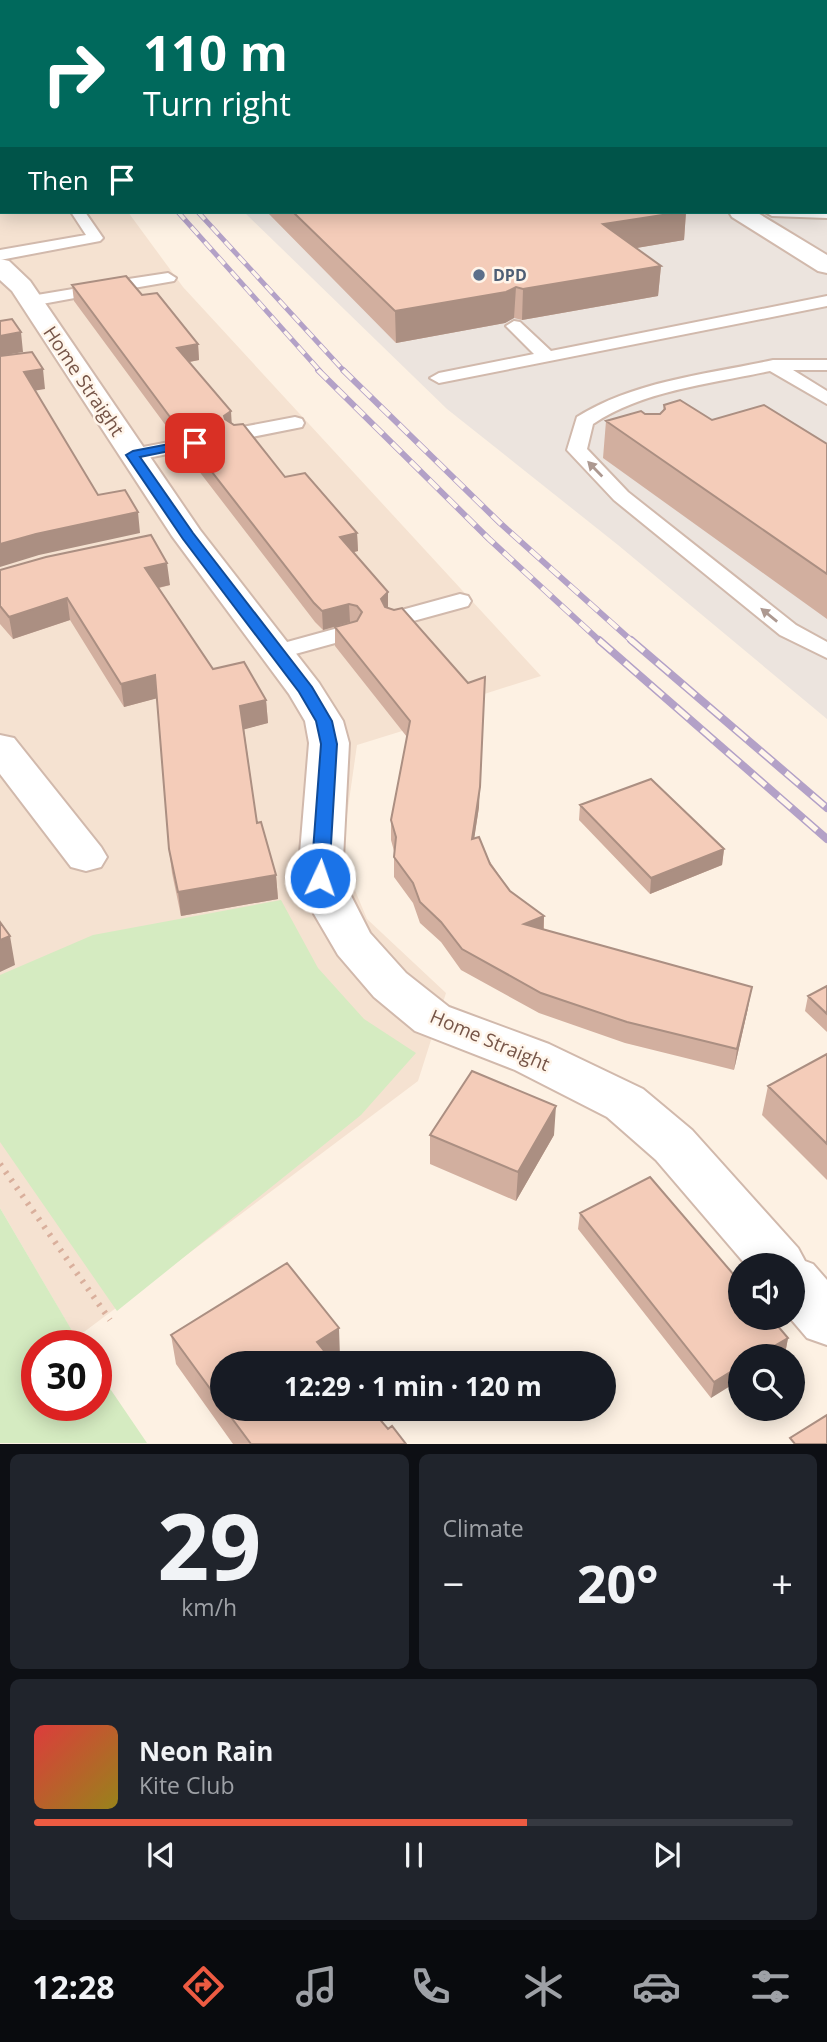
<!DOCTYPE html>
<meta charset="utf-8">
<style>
body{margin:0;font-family:"Open Sans",sans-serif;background:#20242c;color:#f1f3f6;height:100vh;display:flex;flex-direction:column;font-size:26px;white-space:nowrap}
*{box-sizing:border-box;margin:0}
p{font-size:23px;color:#9ea1a6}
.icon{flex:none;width:38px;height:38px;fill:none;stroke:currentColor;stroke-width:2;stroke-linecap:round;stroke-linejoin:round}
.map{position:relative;height:1444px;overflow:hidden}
.sheet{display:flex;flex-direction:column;gap:10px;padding:10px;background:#0d0f14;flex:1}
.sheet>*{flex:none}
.hud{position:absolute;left:0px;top:0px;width:828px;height:214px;box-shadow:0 4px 18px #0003;background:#00695c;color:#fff;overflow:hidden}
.fabs{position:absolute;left:728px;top:1253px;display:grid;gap:14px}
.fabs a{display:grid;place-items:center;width:77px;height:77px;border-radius:50%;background:#171b24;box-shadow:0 4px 18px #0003;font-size:35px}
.speed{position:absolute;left:21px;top:1330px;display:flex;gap:14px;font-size:35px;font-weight:700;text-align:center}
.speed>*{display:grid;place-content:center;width:91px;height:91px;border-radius:50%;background:#171b24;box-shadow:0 4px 18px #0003;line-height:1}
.speed .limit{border:10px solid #d22;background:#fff;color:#111}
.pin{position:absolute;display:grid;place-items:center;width:60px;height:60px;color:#fff;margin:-30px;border-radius:14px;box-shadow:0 4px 10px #0006}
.me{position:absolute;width:77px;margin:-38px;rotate:3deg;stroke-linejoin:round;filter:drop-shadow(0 0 5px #0008)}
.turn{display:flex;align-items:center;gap:24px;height:147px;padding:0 28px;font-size:32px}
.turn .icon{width:91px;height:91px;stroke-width:2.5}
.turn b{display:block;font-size:49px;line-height:60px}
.then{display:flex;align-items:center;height:66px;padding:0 28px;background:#0003;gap:14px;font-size:26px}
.big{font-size:52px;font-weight:700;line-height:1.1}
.sheet .tile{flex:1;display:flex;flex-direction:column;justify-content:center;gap:10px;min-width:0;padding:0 24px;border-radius:10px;background:#20242c}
.sheet .dial{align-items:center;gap:0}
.dial b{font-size:91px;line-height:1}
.song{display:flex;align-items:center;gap:21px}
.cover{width:84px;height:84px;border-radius:10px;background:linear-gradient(135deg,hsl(0 70% 55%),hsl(50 70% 35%))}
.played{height:7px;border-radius:4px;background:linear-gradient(90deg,#ed5b42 65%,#363941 65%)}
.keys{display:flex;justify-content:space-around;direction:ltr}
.heat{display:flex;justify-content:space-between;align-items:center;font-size:38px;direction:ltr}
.sheet .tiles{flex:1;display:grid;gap:10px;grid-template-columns:1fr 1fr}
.tile:last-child{grid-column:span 2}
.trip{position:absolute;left:210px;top:1351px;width:406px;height:70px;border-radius:35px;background:#171b24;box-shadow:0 4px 18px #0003;font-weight:700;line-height:70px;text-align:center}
.tab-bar{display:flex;height:112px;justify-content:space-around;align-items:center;background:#090b0e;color:#9ea1a6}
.tab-bar .icon{width:49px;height:49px}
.tab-bar .active{color:#ed5b42}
.tab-bar b{font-size:32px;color:#f1f3f6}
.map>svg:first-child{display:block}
.residential{fill:#f5e2d1}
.industrial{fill:#ece4de}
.green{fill:#d5ebc1}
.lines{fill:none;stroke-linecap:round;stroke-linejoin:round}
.service-casing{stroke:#d1b9ac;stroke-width:4}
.minor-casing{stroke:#d1b9ac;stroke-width:4}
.path{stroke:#d9af9c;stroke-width:6;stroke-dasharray:2.5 7;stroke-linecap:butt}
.service{fill:#fff;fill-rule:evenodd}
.minor{fill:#fff;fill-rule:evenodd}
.rail-far2-casing{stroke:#b3a1c7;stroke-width:5}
.rail-far1-casing{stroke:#b3a1c7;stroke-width:6}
.rail-casing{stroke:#b3a1c7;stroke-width:8}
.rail-far2{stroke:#fff5ea;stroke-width:3.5;stroke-dasharray:10;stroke-linecap:butt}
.rail-far1{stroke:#fff5ea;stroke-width:4.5;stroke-dasharray:13;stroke-linecap:butt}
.rail{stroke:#fff5ea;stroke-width:5;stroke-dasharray:17;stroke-linecap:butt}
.wall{fill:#d2af9f}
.shaded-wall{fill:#ab8f82}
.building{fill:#f4ccb9;stroke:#ab8f82;stroke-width:2}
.oneway{fill:#ad9991}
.route{fill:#1a73e8;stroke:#114b97;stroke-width:2}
.service-dot{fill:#5c6f8a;stroke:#fff5ea;stroke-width:2.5}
.labels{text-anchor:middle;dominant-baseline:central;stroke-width:5;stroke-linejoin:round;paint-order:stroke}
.far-service-label{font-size:16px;font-weight:bold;fill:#4e5e75;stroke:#fff5ea;text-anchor:start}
.street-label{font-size:19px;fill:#765548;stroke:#fff5ea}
</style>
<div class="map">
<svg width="827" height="1444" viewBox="0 0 827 1444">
<rect width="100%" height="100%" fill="#fdf1e3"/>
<path class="residential" d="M0,35L2,212H128L183,287L541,676L475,697L483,706L357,745L341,857L367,919L446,993L418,1081L76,1338L0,1208Z"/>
<path class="industrial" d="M58,0H827V719L618,545L447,409L244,212H826V2Z"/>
<path class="green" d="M281,900L318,968L364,1019L416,1053L361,1115L117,1311L0,1142V975L93,935Z
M0,1208L81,1346H37V1405H96V1368L147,1443H0Z"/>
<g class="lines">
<defs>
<path id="service" d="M0,46H2V52H0Z
M827,210V218L772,216L765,212H826Z
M71,212H85L103,238L100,241L0,260V250L86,235Z
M168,273L176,278L174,281L122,290L114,285L122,280Z
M85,287L93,292L91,295L31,306L23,301L31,296Z
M827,296V306L439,383L430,378L439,373L534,354L506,326L514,321L520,322L551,351Z
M773,360H827V370H793L827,391V404L770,371C711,384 644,390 593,424L587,449L628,492L796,625L827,642V658L780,635L614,500L567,450L577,417C634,381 708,374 773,360Z
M295,417L302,419L304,423L302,427L237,440L228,434L237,428Z
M195,437L205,443L202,447L133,461L123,455L133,449Z
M460,594L468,596L471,601L468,606L395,626L387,624L384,619L387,614Z
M349,625L357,627L360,632L357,637L277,659L269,657L265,652L269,647Z"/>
<path id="minor" d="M729,212H756L827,255V273L818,271L732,217Z
M0,259L9,261L30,281L200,530L319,683L343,721L349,743L342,878L370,933L406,973L449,1007L549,1044L643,1089L692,1130L798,1248L805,1261L813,1264L827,1280V1345L807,1338L790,1318H793V1265H746L656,1160L607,1117L515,1070L415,1031L374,997L338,955L314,914L298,878L309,743L305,721L289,694L172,536L12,291L0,280Z
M0,735L14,738L101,847L107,857L101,867L86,871L71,867L0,774Z"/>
</defs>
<use href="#service" class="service-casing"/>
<use href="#minor" class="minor-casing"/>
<path class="path" d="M0,1164L110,1320"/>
<use href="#service" class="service"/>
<use href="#minor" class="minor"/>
<defs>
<path id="rail-far2" d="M178,212L320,371
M198,212L344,371"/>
<path id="rail-far1" d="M318,370L489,539L601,642
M343,370L500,523L633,642"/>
<path id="rail" d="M599,640L827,839
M631,640L827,808"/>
</defs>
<use href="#rail-far2" class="rail-far2-casing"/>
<use href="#rail-far1" class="rail-far1-casing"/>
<use href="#rail" class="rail-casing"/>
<use href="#rail-far2" class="rail-far2"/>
<use href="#rail-far1" class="rail-far1"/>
<use href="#rail" class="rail"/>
</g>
<path class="wall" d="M65,0H827V205H826V2H67Z
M267,212H686L684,240L636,248L661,266L658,296L522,320L514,318L505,323L396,343Z
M72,285L142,295L198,344L199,360L189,362L232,424L285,477L357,533L358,551L354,552L388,608L479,807L474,838L510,891L544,916V930L748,1008L734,1070L625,1043L539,1013L461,970L441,942L420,923L413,903L394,877V851L391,840V820L407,737L335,646V627L350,623L323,630L315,622L185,453L184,436L175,438L74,301Z
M664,405L712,420L827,444V619L603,458L606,421L645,414H660L663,410Z
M0,570L170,585L159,588L213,669L266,700L268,723L244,729L257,823L276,875L278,899L181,916L172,873L169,849L157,698L124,707L70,620L13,639L0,624Z
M580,805L724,849L722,865L650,894L579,820Z
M827,986V1032L805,1011L808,996Z
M827,1054V1180L762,1115L768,1086Z
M430,1135H554L516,1201L430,1164Z
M580,1213L788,1338L785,1354L780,1356H740L711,1398L578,1229Z
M171,1335L340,1357L333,1362L222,1363V1409H371L388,1429L406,1444H233L176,1364Z"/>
<path class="shaded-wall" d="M2,150V169L0,171V151Z
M682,212H686L684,240L601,254L603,224Z
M661,266L658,296L522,320L523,289Z
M516,287L514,318L505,323L396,343L395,311Z
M21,332L23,352L0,356V336Z
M198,344L199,360L179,364L177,348Z
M43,369L45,389L27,392L24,372Z
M231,411L232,428L226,433L224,416Z
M193,417L194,434L175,438L173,421Z
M138,512L140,533L39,555L0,567V544L36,534Z
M357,533L358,551L341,555L340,537Z
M167,563L170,585L148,590L145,568Z
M388,592V611L382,618L381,599Z
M67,598L70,620L13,639L9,617Z
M349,604L350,622L323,630L322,611Z
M155,675L158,698L124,707L121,684Z
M485,677L479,807L471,860L472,839Z
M266,700L268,723L242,730L240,706Z
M724,849L722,865L650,894L651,878Z
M276,875L278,899L181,916L178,892Z
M544,916L543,937L524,924Z
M10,936L15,965L0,972V940Z
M752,987L748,1008L734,1070L737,1049Z
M556,1106L554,1135L516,1201L518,1172Z
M339,1328L340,1357L331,1363L317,1342Z
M788,1338L785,1354L780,1356H757Z
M740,1366V1380L711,1398L714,1382Z"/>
<path class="building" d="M86,0H827V176H826V2H88Z
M0,78L2,80V121L0,120Z
M2,122V150L0,151V128Z
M293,212H682L603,224L661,266L523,289L516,287L506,292L395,311Z
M126,276L142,295L157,293L198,344L177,348L231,411L224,416L225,419L234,425L243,424L285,477L305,473L357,533L340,537L388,592L381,599L385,607L394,610L402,608L468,683L485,677L480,787L472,839L479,837L490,864L510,891L544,916L524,924L752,987L737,1049L627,1022L541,993L462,949L441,922L420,902L413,883L394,857L396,837L391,820L410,721L335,627L357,621L362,612L357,606L349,604L322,611L314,603L184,436L201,432L206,427L205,424L193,417L173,421L72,285Z
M12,319L21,332L0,336V321Z
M32,352L43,369L24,372L98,495L125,490L138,512L36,534L0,544V356Z
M680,400L712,420L764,405L827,444V574L606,421L641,411L645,414H660L665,409L664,405Z
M151,535L167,563L145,568L213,669L244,662L266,700L240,706L257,823L261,822L276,875L178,892L169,849L155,675L121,684L67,598L9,617L0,606V570L46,557Z
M651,779L724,849L651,878L580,805Z
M0,922L10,936L0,940Z
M827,986V1014L808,996Z
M827,1054V1144L768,1086Z
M472,1071L556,1106L518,1172L430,1135Z
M650,1177L740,1282V1318H771L788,1338L757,1356H740V1366L714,1382L580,1213Z
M287,1263L339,1328L317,1342L334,1363H222V1405L171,1335Z
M225,1409H371L388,1429L392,1426L406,1444H251Z
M827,1415V1444H795L790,1438Z"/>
<defs><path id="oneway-solid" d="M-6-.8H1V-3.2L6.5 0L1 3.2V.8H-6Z" transform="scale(1.75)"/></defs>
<g class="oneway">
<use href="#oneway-solid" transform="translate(595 469) rotate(-134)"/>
<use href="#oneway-solid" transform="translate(769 615) rotate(-141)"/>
</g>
<path class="route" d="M195,439L199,440V445L140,457L193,533L312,687L332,721L337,744L329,878L327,882H314L311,878L321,744L316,721L299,692L183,539L126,455L133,451Z"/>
<circle class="service-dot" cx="479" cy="275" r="7"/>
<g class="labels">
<g class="far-service-label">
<text x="493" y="275">DPD</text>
</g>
<g class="street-label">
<text transform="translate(84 381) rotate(56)">Home Straight</text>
<text transform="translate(490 1040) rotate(23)">Home Straight</text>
</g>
</g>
</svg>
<div class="fabs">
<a><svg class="icon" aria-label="sound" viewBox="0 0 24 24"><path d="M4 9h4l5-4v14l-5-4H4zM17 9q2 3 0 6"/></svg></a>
<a><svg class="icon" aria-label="search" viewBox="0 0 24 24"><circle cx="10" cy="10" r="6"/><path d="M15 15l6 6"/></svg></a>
</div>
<div class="speed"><div class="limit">30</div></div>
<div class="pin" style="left:195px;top:443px;background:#d93025"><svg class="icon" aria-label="arrive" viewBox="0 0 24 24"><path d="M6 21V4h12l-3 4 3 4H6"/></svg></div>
<svg class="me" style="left:320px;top:878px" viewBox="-20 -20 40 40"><circle r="17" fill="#1a73e8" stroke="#fff" stroke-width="3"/><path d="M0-11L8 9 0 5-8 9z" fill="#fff"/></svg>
<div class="trip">12:29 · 1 min · 120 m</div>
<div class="hud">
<div class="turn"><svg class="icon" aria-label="right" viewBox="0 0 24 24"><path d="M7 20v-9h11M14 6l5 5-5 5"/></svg><div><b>110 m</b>Turn right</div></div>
<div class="then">Then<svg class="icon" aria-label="arrive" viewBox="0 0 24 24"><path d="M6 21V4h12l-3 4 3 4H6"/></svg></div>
</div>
</div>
<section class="sheet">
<div class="tiles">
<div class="tile dial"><b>29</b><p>km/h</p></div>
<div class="tile"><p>Climate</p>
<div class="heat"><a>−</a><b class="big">20°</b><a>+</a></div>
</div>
<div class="tile">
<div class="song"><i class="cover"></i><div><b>Neon Rain</b><p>Kite Club</p></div></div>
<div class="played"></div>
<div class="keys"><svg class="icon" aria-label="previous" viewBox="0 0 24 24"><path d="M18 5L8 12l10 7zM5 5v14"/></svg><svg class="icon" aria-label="pause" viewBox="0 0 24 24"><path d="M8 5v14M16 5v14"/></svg><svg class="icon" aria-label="next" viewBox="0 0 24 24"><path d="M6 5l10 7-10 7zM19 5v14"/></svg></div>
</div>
</div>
</section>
<nav class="tab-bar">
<b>12:28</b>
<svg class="icon active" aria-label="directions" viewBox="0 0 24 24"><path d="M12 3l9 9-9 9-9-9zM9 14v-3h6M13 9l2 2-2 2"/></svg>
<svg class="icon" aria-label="music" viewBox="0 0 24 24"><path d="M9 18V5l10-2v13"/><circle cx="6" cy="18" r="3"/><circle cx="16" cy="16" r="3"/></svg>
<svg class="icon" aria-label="phone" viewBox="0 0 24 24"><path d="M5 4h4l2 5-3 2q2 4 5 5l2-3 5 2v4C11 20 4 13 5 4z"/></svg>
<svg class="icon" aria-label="climate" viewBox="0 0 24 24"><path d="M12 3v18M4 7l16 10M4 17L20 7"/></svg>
<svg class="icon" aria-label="car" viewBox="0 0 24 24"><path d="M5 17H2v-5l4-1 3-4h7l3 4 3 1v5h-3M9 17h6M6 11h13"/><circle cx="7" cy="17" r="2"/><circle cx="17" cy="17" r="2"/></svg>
<svg class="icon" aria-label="filters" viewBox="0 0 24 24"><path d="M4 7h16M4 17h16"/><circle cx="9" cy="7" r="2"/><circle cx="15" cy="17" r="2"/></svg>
</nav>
